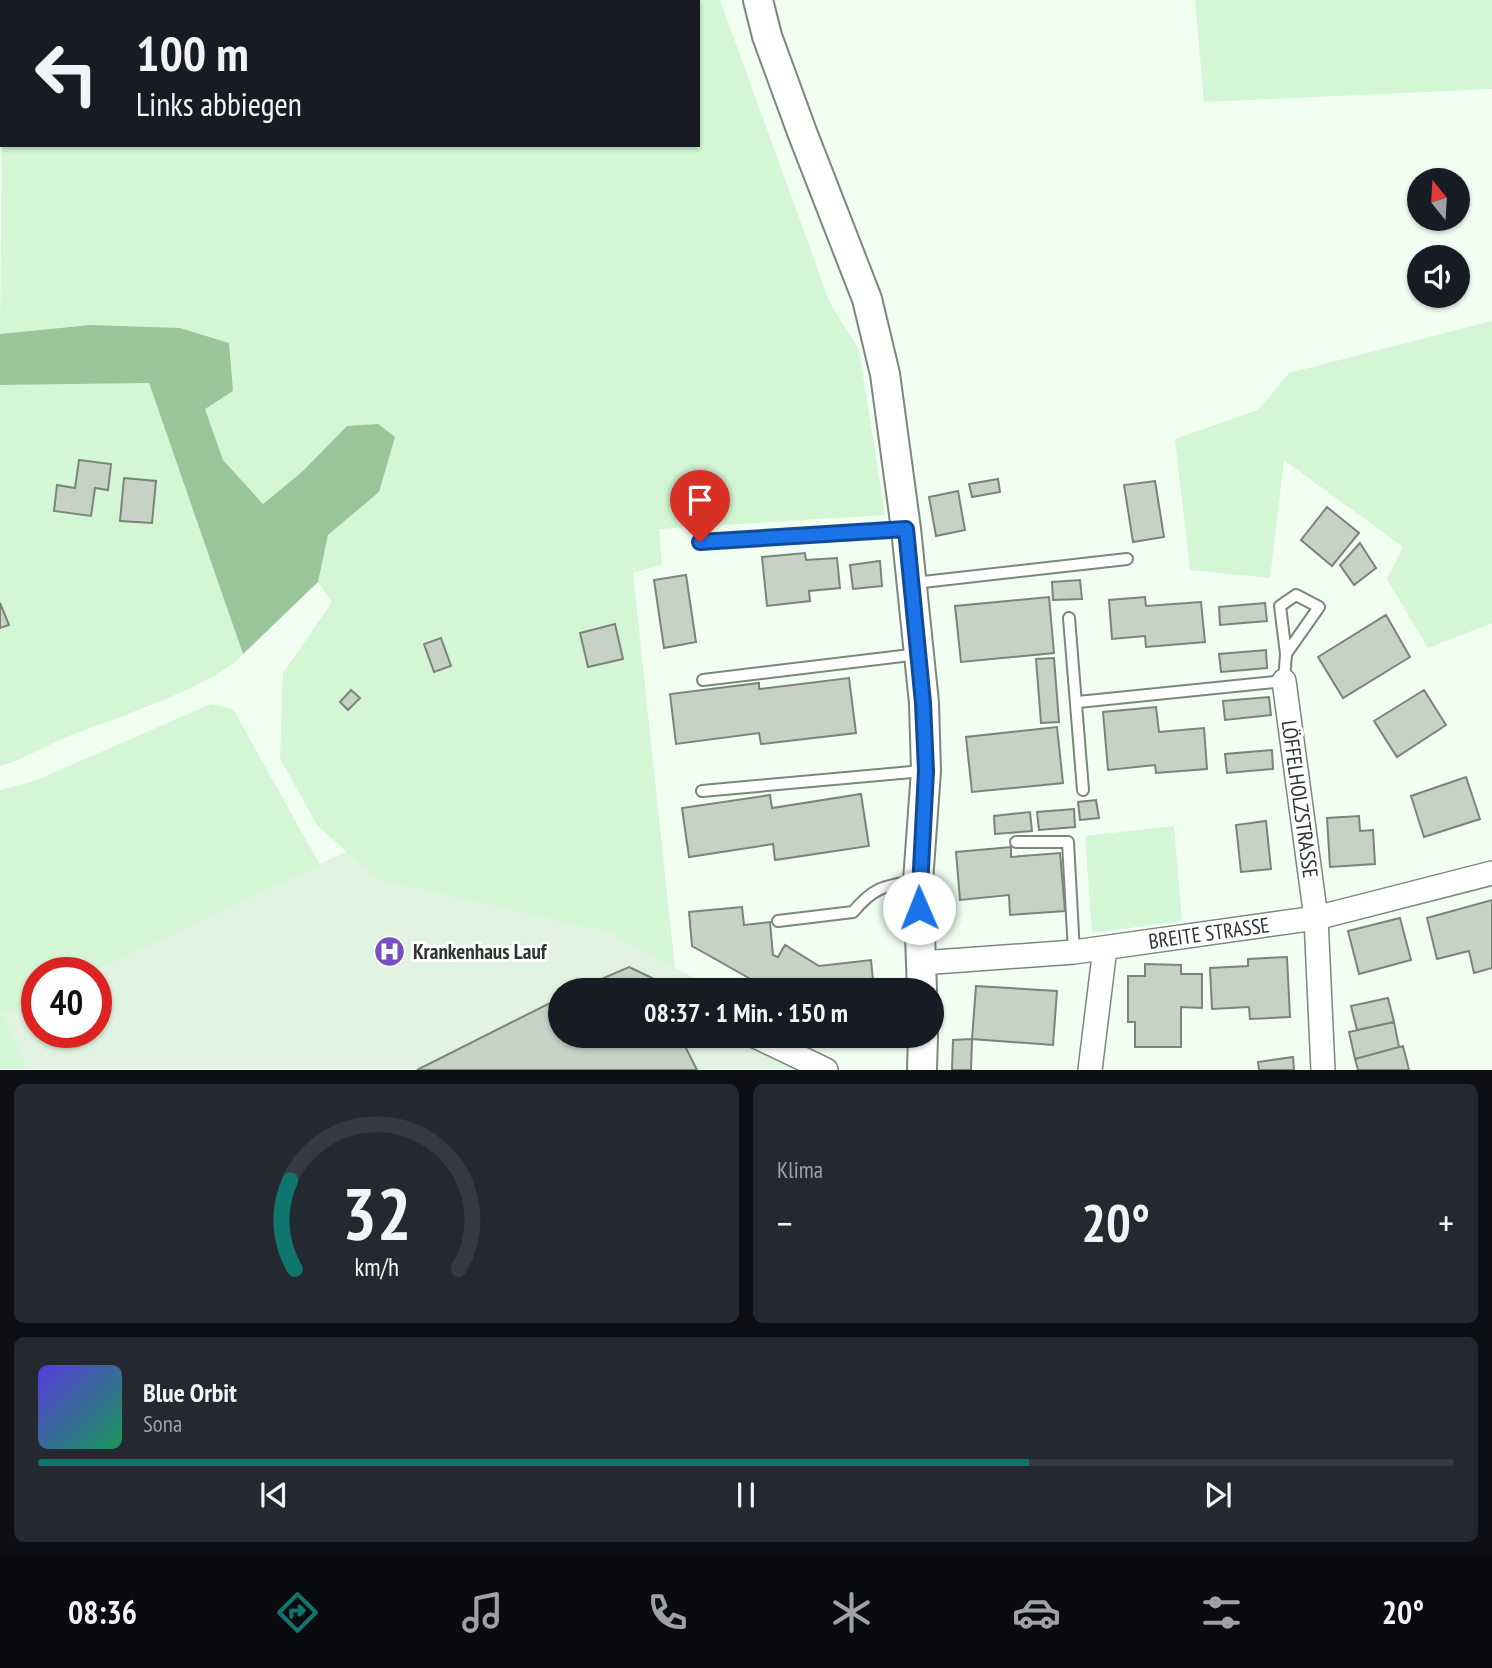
<!DOCTYPE html>
<html lang="de">
<meta charset="utf-8">
<style>
body{margin:0;font-family:"PT Sans Narrow",sans-serif;background:#242831;color:#f1f3f6;height:100vh;display:flex;flex-direction:column;font-size:26px;white-space:nowrap}
*{box-sizing:border-box;margin:0}
p{font-size:23px;color:#9ea1a6}
.icon{flex:none;width:38px;height:38px;fill:none;stroke:currentColor;stroke-width:2;stroke-linecap:round;stroke-linejoin:round}
.map{position:relative;height:1070px;overflow:hidden}
.drawer{display:flex;flex-direction:column;gap:14px;padding:14px;background:#0d0f14;flex:1}
.drawer>*{flex:none}
.top-card{position:absolute;left:0px;top:0px;width:700px;height:147px;box-shadow:0 2px 5px #0004;background:#171b24;color:#f1f3f6;overflow:hidden}
.needle{width:46px;rotate:342deg}
.fabs{position:absolute;left:1407px;top:168px;display:grid;gap:14px}
.fabs a{display:grid;place-items:center;width:63px;height:63px;border-radius:50%;background:#171b24;box-shadow:0 2px 5px #0004;font-size:35px}
.speed{position:absolute;left:21px;top:957px;display:flex;gap:14px;font-size:35px;font-weight:700;text-align:center}
.speed>*{display:grid;place-content:center;width:91px;height:91px;border-radius:50%;background:#171b24;box-shadow:0 2px 5px #0004;line-height:1}
.speed .limit{border:10px solid #d22;background:#fff;color:#111}
.pin{position:absolute;display:grid;place-items:center;width:60px;height:60px;color:#fff;margin:-72px -30px;border-radius:50% 50% 50% 0;rotate:-45deg;box-shadow:0 0 7px #0007}
.pin .icon{rotate:45deg}
.me{position:absolute;width:77px;margin:-38px;rotate:359deg;stroke-linejoin:round;filter:drop-shadow(0 0 5px #0008)}
.turn{display:flex;align-items:center;gap:24px;height:147px;padding:0 21px;font-size:32px}
.turn .icon{width:91px;height:91px;stroke-width:2.5}
.turn b{display:block;font-size:49px;line-height:60px}
.big{font-size:52px;font-weight:700;line-height:1.1}
.drawer .tile{flex:1;display:flex;flex-direction:column;justify-content:center;gap:10px;min-width:0;padding:0 24px;border-radius:10px;background:#242831}
.drawer .dial{align-items:center;gap:0}
.dial svg{height:182px;overflow:visible;fill:none;stroke:#363941;stroke-width:7;stroke-linecap:round;text-anchor:middle}
.dial text{fill:#f1f3f6;stroke:none}
.song{display:flex;align-items:center;gap:21px}
.cover{width:84px;height:84px;border-radius:10px;background:linear-gradient(135deg,hsl(250 70% 55%),hsl(150 70% 35%))}
.played{height:7px;border-radius:4px;background:linear-gradient(90deg,#0f766e 70%,#363941 70%)}
.keys{display:flex;justify-content:space-around;direction:ltr}
.heat{display:flex;justify-content:space-between;align-items:center;font-size:38px;direction:ltr}
.drawer .tiles{flex:1;display:grid;gap:14px;grid-template-columns:1fr 1fr}
.tile:last-child{grid-column:span 2}
.trip{position:absolute;left:548px;top:978px;width:396px;height:70px;border-radius:35px;background:#171b24;box-shadow:0 2px 5px #0004;font-weight:700;line-height:70px;text-align:center}
.dock{display:flex;height:112px;justify-content:space-around;align-items:center;background:#090b0e;color:#9ea1a6}
.dock .icon{width:49px;height:49px}
.dock .current{color:#0f766e}
.dock b{font-size:32px;color:#f1f3f6}
.map>svg:first-child{display:block}
.built{fill:#e0f3e0}
.green{fill:#d4f6d5}
.forest{fill:#98c59a}
.building{fill:#c6d2c6;stroke:#7a857a;stroke-width:2}
.lines{fill:none;stroke-linecap:round;stroke-linejoin:round}
.service-casing{stroke:#7c877c;stroke-width:14}
.minor-casing{stroke:#7c877c;stroke-width:26}
.tertiary-casing{stroke:#7c877c;stroke-width:32}
.service{stroke:#fff;stroke-width:10}
.minor{stroke:#fff;stroke-width:23}
.tertiary{stroke:#fff;stroke-width:28}
.route-casing{stroke:#114b97;stroke-width:18}
.route{stroke:#1a73e8;stroke-width:12}
.labels{text-anchor:middle;dominant-baseline:central;stroke-width:6;stroke-linejoin:round;paint-order:stroke}
.street-label{font-size:21px;fill:#2f3430;stroke:#fff}
.poi-label{font-size:21px;font-weight:bold;fill:#2f3430;stroke:#fff;text-anchor:start}
</style>
<div class="map">
<svg width="1492" height="1070" viewBox="0 0 1492 1070">
<rect width="100%" height="100%" fill="#f1fef2"/>
<path class="built" d="M347,851L378,880L609,933L698,980L694,990H560V1036H734L801,1069H28L3,1015L37,999V1032H96V973H91Z"/>
<path class="green" d="M444,0H720L830,303L859,350L885,515L659,529L662,565L633,573L675,969L609,933L378,880L317,825L280,758L283,673L332,602L318,582L328,535L379,492L303,471L263,505L223,460L204,409L90,325L0,334L2,113V145H698V2H442Z
M1195,0H1492V89L1204,102Z
M1492,321V623L1428,648L1387,579L1403,547L1284,460L1270,578L1190,570L1175,439L1258,410L1289,373Z
M149,383L243,654C219,684 108,721 69,736C44,746 28,758 0,766V385Z
M211,704L233,709L320,865L91,973H37V999L3,1015L28,1069H0V790L32,782Z
M1174,826L1182,921L1092,933L1085,836Z"/>
<path class="forest" d="M4,0H444L6,2Z
M90,325L180,328L229,343L233,391L205,409L223,460L263,504L303,471L347,426L378,424L395,437L379,492L328,535L318,582L243,654L149,383L0,385V334Z"/>
<path class="building" d="M79,460L111,464L108,490L95,488L91,516L54,511L57,485L75,488Z
M124,478L156,481L152,523L120,521Z
M998,479L1000,492L972,497L969,484Z
M1155,481L1164,537L1133,542L1124,485Z
M958,491L965,530L936,536L929,497Z
M1327,507L1359,533L1332,566L1301,540Z
M1360,543L1376,568L1354,585L1340,565Z
M805,553L806,560L837,558L840,588L809,591L810,601L767,606L762,557Z
M880,561L882,586L853,589L850,565Z
M686,575L696,642L664,648L654,580Z
M1080,580L1082,599L1053,600L1052,582Z
M1049,597L1054,653L961,662L955,606Z
M1145,597L1146,606L1201,602L1205,642L1146,647L1145,636L1112,639L1109,600Z
M0,603L9,625L0,628Z
M1265,603L1267,621L1220,625L1219,607Z
M1386,615L1410,657L1343,698L1318,657Z
M615,624L623,659L588,667L580,633Z
M441,638L451,666L434,672L424,644Z
M1266,650L1267,668L1221,672L1219,654Z
M1054,658L1059,722L1041,723L1036,659Z
M849,678L856,733L761,744L759,733L676,744L670,694L759,683V689Z
M351,690L360,698L348,710L340,702Z
M1424,690L1446,725L1397,757L1374,721Z
M1269,697L1271,715L1225,720L1223,701Z
M1156,707L1159,732L1204,728L1207,769L1156,773L1155,765L1108,770L1103,712Z
M1057,727L1063,783L972,792L966,737Z
M1272,750L1273,769L1227,773L1225,754Z
M1466,777L1480,819L1424,837L1411,796Z
M861,794L869,846L775,860L773,844L689,857L682,808L770,795L772,808Z
M1096,800L1099,818L1080,820L1078,802Z
M1074,809L1075,827L1039,830L1037,812Z
M1030,812L1032,831L995,834L994,816Z
M1359,816L1360,831L1373,830L1375,864L1330,867L1327,818Z
M1266,821L1271,869L1241,872L1236,825Z
M1011,847V857L1060,853L1065,911L1010,915L1009,895L960,900L956,852Z
M1492,900V968L1474,973L1469,951L1437,959L1427,918Z
M742,907L744,925L770,922L773,955L778,957L785,945L819,966L871,960L874,990H770L692,946L689,912Z
M1400,918L1411,960L1359,974L1348,931Z
M1287,957L1290,1017L1250,1019L1249,1007L1212,1009L1210,968L1248,966V959Z
M1145,964L1181,965V974H1202V1008L1181,1007V1047H1135V1022H1128V976H1145Z
M629,967L677,990H576Z
M976,986L1057,991L1053,1045L972,1039Z
M560,998V1036H680L697,1070H417Z
M1388,998L1394,1022L1357,1030L1351,1006Z
M1394,1022L1399,1047L1355,1059L1349,1032Z
M972,1039L971,1070H952L953,1040Z
M1403,1046L1409,1070H1358L1355,1059Z
M1293,1057L1294,1070H1259L1258,1062Z"/>
<g class="lines">
<defs>
<path id="service" d="M700,542L903,529
M914,583L1127,559
M1069,618L1083,790
M703,680L919,654
M1078,702L1284,681L1286,654L1280,606L1296,595L1319,607L1286,654
M702,791L923,771
M1016,842H1068L1074,952
M778,921L853,912C874,887 884,886 915,881"/>
<path id="minor" d="M1284,681L1316,918L1323,1070
M921,963L1074,952L1316,918L1492,873
M755,1036L826,1070
M1090,1070L1105,948"/>
<path id="tertiary" d="M758,0L767,36L802,132L867,299L885,374L906,529L924,703L926,771L918,881L922,990
M922,1070L923,1036"/>
</defs>
<use href="#service" class="service-casing"/>
<use href="#minor" class="minor-casing"/>
<use href="#tertiary" class="tertiary-casing"/>
<use href="#service" class="service"/>
<use href="#minor" class="minor"/>
<use href="#tertiary" class="tertiary"/>
</g>
<g class="lines">
<defs>
<path id="route" d="M700,542L906,529L923,703L926,771L919,908"/>
</defs>
<use href="#route" class="route-casing"/>
<use href="#route" class="route"/>
</g>
<defs>
<symbol id="hospital-disc" viewBox="-11 -11 22 22"><circle r="9.5" fill="#784ec7" stroke="#fff"/><path d="M-5-5h3v3.5h4V-5h3V5h-3V1.5h-4V5h-3Z" fill="#fff"/></symbol>
</defs>
<g fill-rule="evenodd">
<use href="#hospital-disc" x="372" y="934" width="35" height="35"/>
</g>
<g class="labels">
<g class="street-label">
<text transform="translate(1300 799) rotate(82)">LÖFFELHOLZSTRASSE</text>
<text transform="translate(1209 933) rotate(-8)">BREITE STRASSE</text>
</g>
<g class="poi-label">
<text x="413" y="951">Krankenhaus Lauf</text>
</g>
</g>
</svg>
<div class="fabs">
<a><svg class="needle" viewBox="-14 -14 28 28"><path d="M0-13l5 13h-10z" fill="#e53935"/><path d="M0 13l5-13h-10z" fill="#9ea1a6"/></svg></a>
<a><svg class="icon" aria-label="sound" viewBox="0 0 24 24"><path d="M4 9h4l5-4v14l-5-4H4zM17 9q2 3 0 6"/></svg></a>
</div>
<div class="speed"><div class="limit">40</div></div>
<div class="pin" style="left:700px;top:542px;background:#d93025"><svg class="icon" aria-label="arrive" viewBox="0 0 24 24"><path d="M6 21V4h12l-3 4 3 4H6"/></svg></div>
<svg class="me" style="left:919px;top:908px" viewBox="-20 -20 40 40"><circle r="19" fill="#fff"/><path d="M0-13L10 11 0 6-10 11z" fill="#1a73e8"/></svg>
<div class="trip">08:37 · 1 Min. · 150 m</div>
<div class="top-card">
<div class="turn"><svg class="icon" aria-label="left" viewBox="0 0 24 24"><path d="M17 20v-9H6M10 6l-5 5 5 5"/></svg><div><b>100 m</b>Links abbiegen</div></div>
</div>
</div>
<section class="drawer">
<div class="tiles">
<div class="tile dial"><svg viewBox="0 0 100 80">
<path d="M14 69A42 42 0 1 1 86 69"/>
<path d="M14 69A42 42 0 0 1 12 30" stroke="#0f766e"/>
<text x="50" y="56" font-size="32" font-weight="700">32</text>
<text x="50" y="72" font-size="11">km/h</text>
</svg></div>
<div class="tile"><p>Klima</p>
<div class="heat"><a>−</a><b class="big">20°</b><a>+</a></div>
</div>
<div class="tile">
<div class="song"><i class="cover"></i><div><b>Blue Orbit</b><p>Sona</p></div></div>
<div class="played"></div>
<div class="keys"><svg class="icon" aria-label="previous" viewBox="0 0 24 24"><path d="M18 5L8 12l10 7zM5 5v14"/></svg><svg class="icon" aria-label="pause" viewBox="0 0 24 24"><path d="M8 5v14M16 5v14"/></svg><svg class="icon" aria-label="next" viewBox="0 0 24 24"><path d="M6 5l10 7-10 7zM19 5v14"/></svg></div>
</div>
</div>
</section>
<nav class="dock">
<b>08:36</b>
<svg class="icon current" aria-label="directions" viewBox="0 0 24 24"><path d="M12 3l9 9-9 9-9-9zM9 14v-3h6M13 9l2 2-2 2"/></svg>
<svg class="icon" aria-label="music" viewBox="0 0 24 24"><path d="M9 18V5l10-2v13"/><circle cx="6" cy="18" r="3"/><circle cx="16" cy="16" r="3"/></svg>
<svg class="icon" aria-label="phone" viewBox="0 0 24 24"><path d="M5 4h4l2 5-3 2q2 4 5 5l2-3 5 2v4C11 20 4 13 5 4z"/></svg>
<svg class="icon" aria-label="climate" viewBox="0 0 24 24"><path d="M12 3v18M4 7l16 10M4 17L20 7"/></svg>
<svg class="icon" aria-label="car" viewBox="0 0 24 24"><path d="M5 17H2v-5l4-1 3-4h7l3 4 3 1v5h-3M9 17h6M6 11h13"/><circle cx="7" cy="17" r="2"/><circle cx="17" cy="17" r="2"/></svg>
<svg class="icon" aria-label="filters" viewBox="0 0 24 24"><path d="M4 7h16M4 17h16"/><circle cx="9" cy="7" r="2"/><circle cx="15" cy="17" r="2"/></svg>
<b>20°</b>
</nav>
